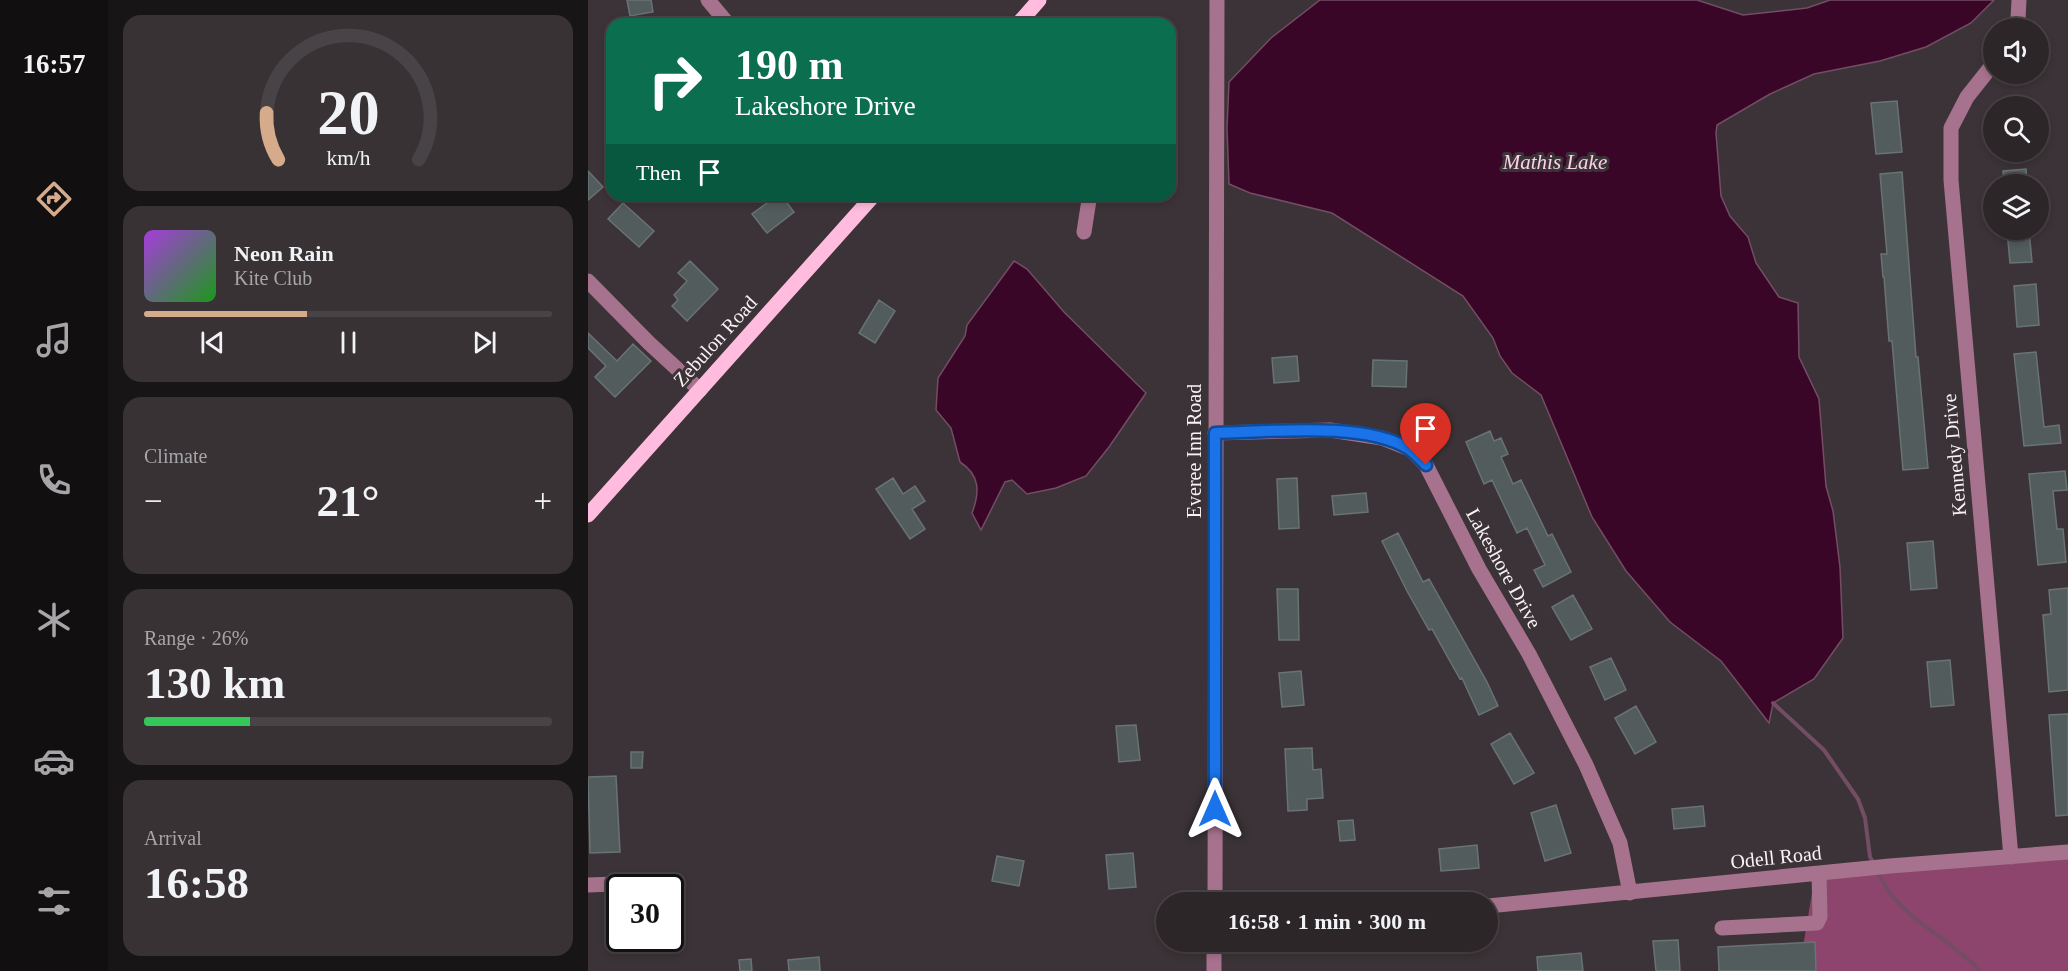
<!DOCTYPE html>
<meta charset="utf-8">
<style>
body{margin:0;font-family:"Times New Roman",serif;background:#383235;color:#f1f3f6;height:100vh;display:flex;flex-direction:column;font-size:22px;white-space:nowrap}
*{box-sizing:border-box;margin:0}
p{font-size:20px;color:#a6a5a8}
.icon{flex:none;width:33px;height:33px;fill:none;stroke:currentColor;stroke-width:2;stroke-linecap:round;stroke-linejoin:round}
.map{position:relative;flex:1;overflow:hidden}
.panel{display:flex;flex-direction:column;gap:15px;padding:15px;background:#181517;width:480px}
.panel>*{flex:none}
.guide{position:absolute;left:18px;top:18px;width:570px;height:183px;border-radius:18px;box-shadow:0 3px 9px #0003,0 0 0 2px #484346;background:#0b6e4f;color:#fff;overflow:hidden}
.fabs{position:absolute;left:1395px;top:18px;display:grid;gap:12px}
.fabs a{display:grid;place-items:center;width:66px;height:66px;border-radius:50%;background:#2c2629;box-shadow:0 3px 9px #0003,0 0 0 2px #484346;font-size:30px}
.speed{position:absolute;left:18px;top:874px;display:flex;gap:12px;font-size:30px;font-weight:700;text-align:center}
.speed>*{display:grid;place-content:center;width:78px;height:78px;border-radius:50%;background:#2c2629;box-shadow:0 3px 9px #0003,0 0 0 2px #484346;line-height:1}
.speed .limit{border:3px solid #111;border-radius:9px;background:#fff;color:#111}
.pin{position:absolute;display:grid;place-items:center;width:51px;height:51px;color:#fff;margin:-62px -26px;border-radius:50% 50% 50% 0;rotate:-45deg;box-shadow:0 0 6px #0007}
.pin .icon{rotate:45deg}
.me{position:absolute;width:66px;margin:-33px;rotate:0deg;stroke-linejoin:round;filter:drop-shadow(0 0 4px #0008)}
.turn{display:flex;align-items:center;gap:21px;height:126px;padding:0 30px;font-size:27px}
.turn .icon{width:78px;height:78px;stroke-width:2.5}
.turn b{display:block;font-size:42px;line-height:51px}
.then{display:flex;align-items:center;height:57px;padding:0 30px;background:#0003;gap:12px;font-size:22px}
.big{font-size:45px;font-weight:700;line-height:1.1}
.panel .widget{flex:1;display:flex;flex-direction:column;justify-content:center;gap:9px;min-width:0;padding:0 21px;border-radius:18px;background:#383235}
.panel .dial{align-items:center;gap:0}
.dial svg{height:156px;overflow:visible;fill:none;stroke:#484346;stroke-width:7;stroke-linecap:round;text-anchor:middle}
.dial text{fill:#f1f3f6;stroke:none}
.song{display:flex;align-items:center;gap:18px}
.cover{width:72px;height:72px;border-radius:9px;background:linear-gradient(135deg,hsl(280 70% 55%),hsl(120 70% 35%))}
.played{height:6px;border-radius:3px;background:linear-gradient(90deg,#d6ab8b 40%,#484346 40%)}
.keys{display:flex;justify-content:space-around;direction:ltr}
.heat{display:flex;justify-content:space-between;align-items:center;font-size:33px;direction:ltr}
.charge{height:9px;border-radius:4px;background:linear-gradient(90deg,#34c759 26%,#484346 0)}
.trip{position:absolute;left:568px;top:892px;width:342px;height:60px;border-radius:30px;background:#2c2629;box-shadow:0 3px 9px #0003,0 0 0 2px #484346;font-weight:700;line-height:60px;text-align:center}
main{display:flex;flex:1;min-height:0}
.tab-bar{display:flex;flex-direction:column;width:108px;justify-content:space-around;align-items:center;background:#120f10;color:#a6a5a8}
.tab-bar .icon{width:42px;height:42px}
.tab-bar .active{color:#d6ab8b}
.tab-bar b{font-size:27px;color:#f1f3f6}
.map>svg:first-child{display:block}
.forest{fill:#8e456d}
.water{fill:#3a0627;stroke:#734d64;stroke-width:1.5}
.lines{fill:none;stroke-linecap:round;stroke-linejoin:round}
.stream{stroke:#734d64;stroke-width:4}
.building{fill:#525c5d;stroke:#697373;stroke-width:1.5}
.minor{stroke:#a7728d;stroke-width:15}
.major{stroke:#ffbcde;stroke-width:15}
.route-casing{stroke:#114b97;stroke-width:15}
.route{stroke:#1a73e8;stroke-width:10}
.labels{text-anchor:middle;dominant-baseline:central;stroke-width:6;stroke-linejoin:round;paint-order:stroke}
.street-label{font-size:20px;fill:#f7f2f4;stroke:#3b3337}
.water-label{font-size:21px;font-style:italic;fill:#fdd1e6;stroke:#3b3337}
</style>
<main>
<nav class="tab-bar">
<b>16:57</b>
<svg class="icon active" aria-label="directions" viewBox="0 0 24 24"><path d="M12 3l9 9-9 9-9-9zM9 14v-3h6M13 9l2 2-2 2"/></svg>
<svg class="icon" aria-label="music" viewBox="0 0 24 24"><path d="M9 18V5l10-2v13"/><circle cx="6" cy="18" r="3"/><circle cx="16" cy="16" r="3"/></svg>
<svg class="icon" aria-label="phone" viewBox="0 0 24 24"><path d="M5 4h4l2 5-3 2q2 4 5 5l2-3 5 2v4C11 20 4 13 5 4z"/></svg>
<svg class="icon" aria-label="climate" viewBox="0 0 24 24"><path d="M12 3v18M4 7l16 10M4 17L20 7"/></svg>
<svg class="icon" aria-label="car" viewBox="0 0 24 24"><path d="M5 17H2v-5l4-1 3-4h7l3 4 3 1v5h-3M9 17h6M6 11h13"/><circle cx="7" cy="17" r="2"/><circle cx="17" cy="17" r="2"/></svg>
<svg class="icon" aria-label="filters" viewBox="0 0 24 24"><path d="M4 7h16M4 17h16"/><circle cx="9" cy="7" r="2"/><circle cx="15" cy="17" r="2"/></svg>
</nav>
<section class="panel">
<div class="widget dial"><svg viewBox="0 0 100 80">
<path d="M14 69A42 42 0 1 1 86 69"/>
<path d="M14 69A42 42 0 0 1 8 45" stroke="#d6ab8b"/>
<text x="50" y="56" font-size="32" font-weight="700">20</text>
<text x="50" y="72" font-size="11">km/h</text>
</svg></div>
<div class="widget">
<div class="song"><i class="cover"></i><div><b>Neon Rain</b><p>Kite Club</p></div></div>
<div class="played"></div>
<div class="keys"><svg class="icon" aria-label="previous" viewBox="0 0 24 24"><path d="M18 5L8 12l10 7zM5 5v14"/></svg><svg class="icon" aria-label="pause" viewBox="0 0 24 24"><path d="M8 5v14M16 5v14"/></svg><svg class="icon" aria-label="next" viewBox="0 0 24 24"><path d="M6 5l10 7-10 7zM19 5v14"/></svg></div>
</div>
<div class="widget"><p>Climate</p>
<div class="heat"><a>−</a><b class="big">21°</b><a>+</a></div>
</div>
<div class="widget"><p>Range · 26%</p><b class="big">130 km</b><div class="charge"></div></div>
<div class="widget"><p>Arrival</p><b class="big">16:58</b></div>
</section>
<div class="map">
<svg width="1480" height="971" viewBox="0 0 1480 971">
<rect width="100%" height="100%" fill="#3b3337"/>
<path class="forest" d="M1480,856V971H1211L1227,875Z"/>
<path class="water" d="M732,0H1109L1155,15L1219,8L1242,0H1406L1383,23L1338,47L1292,61L1226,74L1182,94L1129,125L1128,133L1133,196L1142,216L1160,237L1168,263L1191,297L1210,303L1211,357L1231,399L1238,486L1245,511L1252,567L1255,638L1226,679L1185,703L1181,723L1133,661L1082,622L1038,571L1004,517L953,395L924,373L912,356L905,338L875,296L744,213L662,193L641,184L639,128L641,82L683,38Z
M426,261L439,269L476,312L558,393L521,447L498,476L468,488L439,494L424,480L417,482L393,530L384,513C392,492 392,475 372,462L363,428L348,410L350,378L377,336L379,325Z"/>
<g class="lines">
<path class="stream" d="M1185,703L1236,750L1270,799L1277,818L1282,857L1286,863
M1290,872C1294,879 1297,887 1302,893C1327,925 1365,942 1392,971"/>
</g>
<path class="building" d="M39,0H63L65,12L42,16Z
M1309,101L1314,152L1288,154L1283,103Z
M1438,169L1439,184H1416L1415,171Z
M0,171L15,187L0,200Z
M1314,172L1328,357H1330L1340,468L1315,470L1304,341H1301L1296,277H1295L1293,254H1299L1292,174Z
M190,195H193L206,212L179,233L164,214Z
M35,203L66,231L51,247L20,219Z
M1419,230H1441L1444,262L1422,263Z
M102,261L130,289L99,321L84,306L90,300L86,295L99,281L90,273Z
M1448,284L1451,325L1429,327L1426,286Z
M291,300L307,311L287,343L271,333Z
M0,333L29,361L45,344L63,361L27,397L7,377L18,366L0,348Z
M1448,352L1456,427L1471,425L1473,443L1436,446L1426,354Z
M709,356L711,381L686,383L684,358Z
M785,360L819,361L818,387L784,386Z
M902,431L906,441L913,438L920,454L913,457L925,484L933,480L960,536L964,534L983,572L955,587L946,570L957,565L939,528L929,533L904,480L896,484L878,442Z
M1477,471L1479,490L1465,491L1469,529H1475L1478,562L1450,565L1441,474Z
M305,478L315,494L327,486L337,501L324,509L337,529L322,539L288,489Z
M709,478L711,528L691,529L689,479Z
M778,493L780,512L746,515L744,496Z
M810,533L835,582L841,579L872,634L899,682L910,706L891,715L874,678L872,679L844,629L841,630L819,591L794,541Z
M1345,541L1349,588L1323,590L1319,543Z
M1480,588V690L1461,692L1455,615L1463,614L1461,590Z
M689,589H710L711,640H691Z
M985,595L1004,629L983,640L964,607Z
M1023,658L1038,690L1017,700L1002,667Z
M1362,660L1366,705L1343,707L1339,662Z
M713,671L716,705L694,707L691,673Z
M1048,706L1068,742L1047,754L1027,718Z
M1480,714V815L1468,816L1461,715Z
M548,725L552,760L531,762L528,726Z
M922,733L946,773L926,784L903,744Z
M724,748L725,770L733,769L735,798L719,799V810L700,811L697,749Z
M43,752H55L54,768H43Z
M28,776L32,852L2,853L0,777Z
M968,805L983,853L957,861L943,813Z
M1115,806L1117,826L1086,829L1084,809Z
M765,820L767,840L752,841L750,821Z
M889,845L891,868L853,871L851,849Z
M545,853L548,887L521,889L518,855Z
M409,856L436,861L431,886L404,881Z
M1090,940L1092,971H1068L1065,941Z
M1227,942L1228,971H1131L1130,947Z
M993,953L995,971H950L949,957Z
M231,957L232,971H201L200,960Z
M163,959L164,971H152L151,960Z"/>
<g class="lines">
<path class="minor" d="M120,0L140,24
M1425,28L1430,19L1431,0
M1406,63L1379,97L1363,128V180L1423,857
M496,232L501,200L505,195
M0,281L61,343L112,390
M627,433L742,430L794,438L822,449L838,465L891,569L941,654L998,765L1032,843L1042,893
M0,885L78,882
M627,903L629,0
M900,906L1302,866L1480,852
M1134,928L1229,923L1232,917L1231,874
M626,971V942"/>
<path class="major" d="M430,24L451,0
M0,515L286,195"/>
</g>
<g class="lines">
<defs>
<path id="route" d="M627,809V433C680,432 776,421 821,449C827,453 833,460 838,465"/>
</defs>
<use href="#route" class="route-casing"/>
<use href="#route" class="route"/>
</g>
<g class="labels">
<g class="street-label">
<text transform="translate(127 341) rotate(-48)">Zebulon Road</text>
<text transform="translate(606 451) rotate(-90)">Everee Inn Road</text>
<text transform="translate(1366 455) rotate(-95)">Kennedy Drive</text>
<text transform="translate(916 568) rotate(61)">Lakeshore Drive</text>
<text transform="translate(1188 857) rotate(-6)">Odell Road</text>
</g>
<g class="water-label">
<text x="967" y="162">Mathis Lake</text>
</g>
</g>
</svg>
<div class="fabs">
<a><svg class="icon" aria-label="sound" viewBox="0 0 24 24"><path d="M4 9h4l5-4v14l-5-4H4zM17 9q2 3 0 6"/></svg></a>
<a><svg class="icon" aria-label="search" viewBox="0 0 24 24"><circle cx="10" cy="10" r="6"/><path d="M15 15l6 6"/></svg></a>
<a><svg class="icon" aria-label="layers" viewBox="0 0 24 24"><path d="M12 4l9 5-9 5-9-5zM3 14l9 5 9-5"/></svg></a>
</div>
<div class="speed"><div class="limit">30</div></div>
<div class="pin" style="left:838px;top:465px;background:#d93025"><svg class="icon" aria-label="arrive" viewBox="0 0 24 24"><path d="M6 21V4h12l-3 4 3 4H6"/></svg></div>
<svg class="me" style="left:627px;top:809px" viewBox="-20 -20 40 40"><path d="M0-17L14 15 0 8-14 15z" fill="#1a73e8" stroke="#fff" stroke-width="4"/></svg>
<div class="trip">16:58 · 1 min · 300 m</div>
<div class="guide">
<div class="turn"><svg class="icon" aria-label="right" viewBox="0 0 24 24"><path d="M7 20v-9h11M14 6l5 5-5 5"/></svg><div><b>190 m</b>Lakeshore Drive</div></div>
<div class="then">Then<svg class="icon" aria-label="arrive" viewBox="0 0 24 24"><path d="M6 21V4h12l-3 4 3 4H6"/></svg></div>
</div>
</div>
</main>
